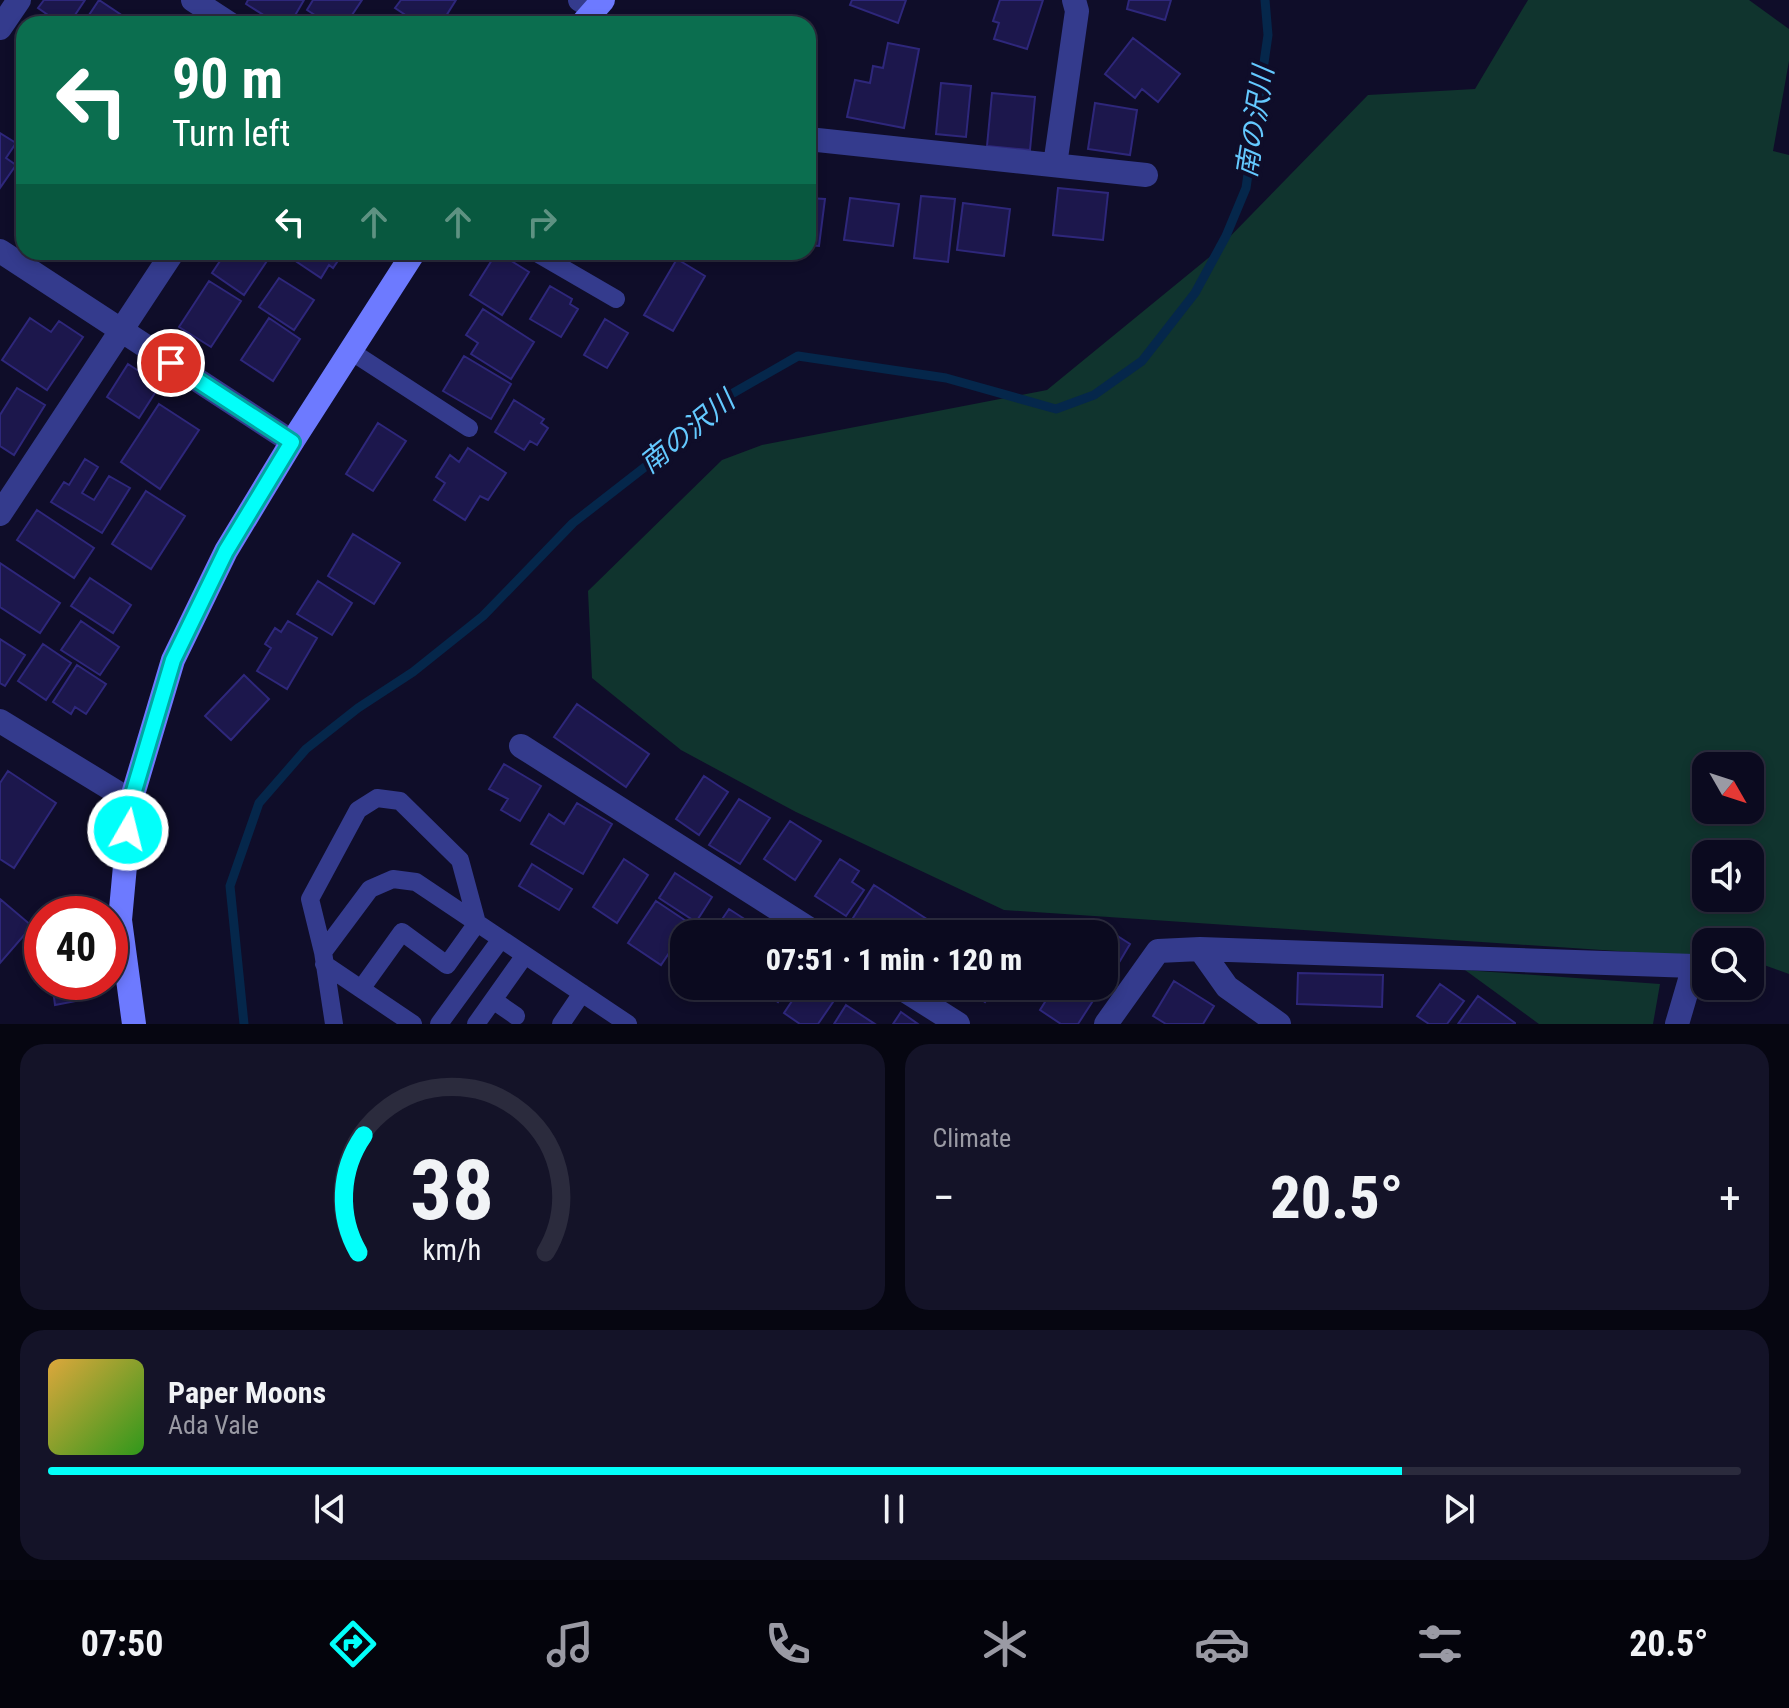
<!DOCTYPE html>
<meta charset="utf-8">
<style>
body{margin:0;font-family:"Roboto Condensed","Noto Sans JP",sans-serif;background:#141328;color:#f1f3f6;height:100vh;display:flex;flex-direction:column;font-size:30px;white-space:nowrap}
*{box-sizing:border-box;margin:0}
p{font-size:26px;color:#9a9aa4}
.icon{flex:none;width:44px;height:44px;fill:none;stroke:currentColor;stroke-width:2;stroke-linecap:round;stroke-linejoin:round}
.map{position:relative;height:1024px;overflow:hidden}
.drawer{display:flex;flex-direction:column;gap:20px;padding:20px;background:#060611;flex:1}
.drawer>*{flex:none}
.guide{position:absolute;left:16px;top:16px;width:800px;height:244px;border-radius:24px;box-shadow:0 4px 12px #0003,0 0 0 2px #2b2b3d;background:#0b6e4f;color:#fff;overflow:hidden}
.needle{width:52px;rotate:129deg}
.controls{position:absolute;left:1692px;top:752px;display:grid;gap:16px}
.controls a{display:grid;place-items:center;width:72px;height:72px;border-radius:16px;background:#0b0a1f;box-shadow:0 4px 12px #0003,0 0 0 2px #2b2b3d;font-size:40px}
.speed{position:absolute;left:24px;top:896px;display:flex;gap:16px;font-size:40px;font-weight:700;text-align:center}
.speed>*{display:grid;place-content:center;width:104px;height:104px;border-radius:50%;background:#0b0a1f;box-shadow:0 4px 12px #0003,0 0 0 2px #2b2b3d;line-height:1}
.speed .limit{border:12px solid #d22;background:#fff;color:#111}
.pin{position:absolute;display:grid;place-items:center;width:68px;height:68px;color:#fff;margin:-34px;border:4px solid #fff;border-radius:50%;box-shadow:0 2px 8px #0007}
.me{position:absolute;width:88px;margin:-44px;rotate:8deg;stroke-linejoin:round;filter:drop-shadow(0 0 6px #0008)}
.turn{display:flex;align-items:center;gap:28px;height:168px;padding:0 24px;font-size:36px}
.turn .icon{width:104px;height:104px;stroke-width:2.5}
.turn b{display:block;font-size:56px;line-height:68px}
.lanes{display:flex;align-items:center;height:76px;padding:0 24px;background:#0003;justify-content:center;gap:40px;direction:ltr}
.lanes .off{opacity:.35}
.big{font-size:60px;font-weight:800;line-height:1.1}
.drawer .widget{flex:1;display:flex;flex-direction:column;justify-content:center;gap:12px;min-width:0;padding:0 28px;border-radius:24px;background:#141328}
.drawer .dial{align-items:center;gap:0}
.dial svg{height:208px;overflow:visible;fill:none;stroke:#2b2b3d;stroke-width:7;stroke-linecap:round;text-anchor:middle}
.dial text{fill:#f1f3f6;stroke:none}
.song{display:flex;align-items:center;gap:24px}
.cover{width:96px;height:96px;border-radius:12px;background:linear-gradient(135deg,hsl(40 70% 55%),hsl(110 70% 35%))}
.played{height:8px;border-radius:4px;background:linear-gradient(90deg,#02fffa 80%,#2b2b3d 80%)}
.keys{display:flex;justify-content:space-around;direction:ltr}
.heat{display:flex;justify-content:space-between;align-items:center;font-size:44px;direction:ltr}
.drawer .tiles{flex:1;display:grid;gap:20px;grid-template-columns:1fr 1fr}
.widget:last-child{grid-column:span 2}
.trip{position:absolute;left:670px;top:920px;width:448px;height:80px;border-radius:24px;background:#0b0a1f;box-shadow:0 4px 12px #0003,0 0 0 2px #2b2b3d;font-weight:800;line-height:80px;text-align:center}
.menu{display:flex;height:128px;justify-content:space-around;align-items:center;background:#04040c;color:#9a9aa4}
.menu .icon{width:56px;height:56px}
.menu .selected{color:#02fffa}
.menu b{font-size:36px;color:#f1f3f6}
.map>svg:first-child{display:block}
.green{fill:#10342e;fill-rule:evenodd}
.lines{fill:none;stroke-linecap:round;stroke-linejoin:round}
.stream{stroke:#05274b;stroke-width:9}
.building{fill:#1c174c;stroke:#2e277b;stroke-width:2}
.lane{stroke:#343b8d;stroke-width:18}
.street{stroke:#343b8d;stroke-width:24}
.secondary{stroke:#6d7aff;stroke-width:24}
.route-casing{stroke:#01a6a2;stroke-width:20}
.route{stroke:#02fffa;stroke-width:14}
.labels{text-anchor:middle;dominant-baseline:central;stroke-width:8;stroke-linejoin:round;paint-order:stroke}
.water-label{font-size:28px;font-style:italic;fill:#64c9ff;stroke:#0f0d29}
</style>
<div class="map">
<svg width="1789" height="1024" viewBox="0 0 1789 1024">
<rect width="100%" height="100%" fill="#0f0d29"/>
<path class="green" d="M1528,0H1749L1789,29V61L1773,151L1789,155V974L1750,960V942H1706V957L1004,910L796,812L681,750L592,678L588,591L722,460L762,445L1047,390L1212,255L1368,95L1475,89ZM1706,766H1750V810H1706ZM1706,854H1750V898H1706Z
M1465,970L1660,984L1653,1024H1539Z"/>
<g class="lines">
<path class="stream" d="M244,1024L230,886L259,803L306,749L358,708L413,672L483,616L573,523L677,442L721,400L798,356L946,378L1056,409L1094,395L1142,361L1195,293L1226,236L1246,188L1268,35L1265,0"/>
</g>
<path class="building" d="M44,0H85L69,24H61L38,8Z
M99,0L135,24H83Z
M248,0H304L290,24H278L246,4Z
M313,0H362L346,24H329L307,10Z
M401,0H456L441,24H419L395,8Z
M852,0H906L898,23L850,5Z
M1000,0H1043L1027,49L994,39L999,23L993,21Z
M1129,0H1171L1165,20L1127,9Z
M1133,38L1180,74L1158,102L1142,89L1135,98L1105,74Z
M888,43L919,49L904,128L847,117L855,80L870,83L873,66L883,68Z
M941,83L971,86L966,137L936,134Z
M992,93L1035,97L1030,150L987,146Z
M1095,103L1137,110L1130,155L1088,149Z
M0,133L16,143L6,158L16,165L0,188Z
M1058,188L1108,193L1103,240L1053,235Z
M921,196L955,199L948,262L914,258Z
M808,198L825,199L819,246L808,245Z
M850,198L899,204L893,246L844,240Z
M963,203L1010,209L1004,256L957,250Z
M226,252H273L244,295L212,273Z
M299,252H344L333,268L329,265L321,278L294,260Z
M497,252L529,272L502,315L470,295Z
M677,259L705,276L673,331L644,315Z
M279,278L314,300L294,330L259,307Z
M209,281L241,301L211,347L179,327Z
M550,286L572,299L570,304L578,309L561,337L530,319Z
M483,309L534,342L511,379L471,354L478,343L466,335Z
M30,318L51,332L59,321L83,337L47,390L2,360Z
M269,318L300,339L273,381L241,360Z
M605,319L628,333L607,368L584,355Z
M464,356L511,384L491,419L443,391Z
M128,364L160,385L139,418L107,397Z
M17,388L45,405L14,455L0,446V415Z
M514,400L544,419L541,423L548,428L537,445L530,441L524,450L495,432Z
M159,404L199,430L160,489L121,462Z
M378,423L406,441L373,491L346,474Z
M468,448L506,473L488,500L480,496L465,520L434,500L445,483L436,477L450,455L459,462Z
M85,459L98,467L82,493L94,500L109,476L130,488L102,533L51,502L64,482L69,485Z
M146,491L185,516L151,569L112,544Z
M37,510L94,548L74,578L17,540Z
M353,534L400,563L374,604L328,576Z
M0,563L60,603L40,633L0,607Z
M90,578L131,605L113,633L71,606Z
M318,581L352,603L332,635L297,614Z
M81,621L119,647L100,675L61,650Z
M288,621L317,638L287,689L257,671L271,648L265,644L275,628L281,632Z
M0,639L25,655L5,686L0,683Z
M43,644L71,663L46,700L18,681Z
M77,665L106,684L86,714L75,707L71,714L53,702Z
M244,675L269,699L231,740L205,716Z
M577,704L649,754L626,787L554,737Z
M504,764L541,786L520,821L501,810L508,799L489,789Z
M8,771L56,803L14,868L0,859V783Z
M704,776L728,792L699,835L676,819Z
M739,799L770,818L740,864L709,845Z
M577,803L612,824L583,874L531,844L549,814L564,824Z
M790,821L821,841L795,880L764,859Z
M624,859L648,875L617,923L593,907Z
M840,859L859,871L852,882L864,890L846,916L815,896Z
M532,864L572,889L559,910L519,886Z
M675,873L712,897L696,922L659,898Z
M874,885L933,923L926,934H877L853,918Z
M0,899L32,926L0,963Z
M656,901L689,923L661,965L628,943Z
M729,909L763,931L761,934H712Z
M995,920L1015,934H986Z
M1102,926L1130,944L1105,986L1104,934H1097Z
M1298,973L1383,975L1382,1007L1297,1004Z
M1174,981L1214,1006L1203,1024H1166L1153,1016Z
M52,982H73L76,1001L55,1005Z
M1440,984L1464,1001L1447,1024H1429L1417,1016Z
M706,986H727L721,996Z
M755,986H789L778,1002Z
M802,986H844L818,1024H800L784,1013Z
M963,986H996L985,1002Z
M1055,986H1088L1098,993L1078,1024H1061L1040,1010Z
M1478,996L1515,1023V1024H1458Z
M846,1005L875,1024H834Z
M901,1012L918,1024H893Z"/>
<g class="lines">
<path class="lane" d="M535,252L616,299
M352,352L469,428
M323,952L310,899L358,810L377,798L400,801L460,860L477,923L447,965L402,932L361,989
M324,964L413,1024
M493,1000L516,1016
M334,1024L323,952L370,889L393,879L416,882L628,1024
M439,1024L501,939
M476,1024L525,955
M561,1024L582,993"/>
<path class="street" d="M193,0L230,24
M580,0L594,9
M0,28L19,0
M808,139L1146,175
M1055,165L1077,11L1074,0
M0,251L292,442
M0,514L173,252
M0,721L131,801
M521,746L817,934
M1200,949L1227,987L1279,1024
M898,986L958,1024
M1106,1024L1158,951L1200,949L1694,966L1677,1024"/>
<path class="secondary" d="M582,24L603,0
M134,1024L120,920L131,801L173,660L226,551L292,442L414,252"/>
</g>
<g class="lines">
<defs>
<path id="route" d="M128,830L131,801L173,660L226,551L292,442L171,363"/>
</defs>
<use href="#route" class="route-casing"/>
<use href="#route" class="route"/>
</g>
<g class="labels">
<g class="water-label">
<text transform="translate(1255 122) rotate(-81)">南の沢川</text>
<text transform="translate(687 432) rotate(-39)">南の沢川</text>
</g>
</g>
</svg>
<div class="controls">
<a><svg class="needle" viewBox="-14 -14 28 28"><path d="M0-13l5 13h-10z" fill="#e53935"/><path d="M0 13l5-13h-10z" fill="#9a9aa4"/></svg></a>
<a><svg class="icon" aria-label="sound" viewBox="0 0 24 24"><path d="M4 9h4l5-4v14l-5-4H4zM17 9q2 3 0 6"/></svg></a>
<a><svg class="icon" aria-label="search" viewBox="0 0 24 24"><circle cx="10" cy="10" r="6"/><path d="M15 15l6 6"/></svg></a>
</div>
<div class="speed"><div class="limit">40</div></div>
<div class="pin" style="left:171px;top:363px;background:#d93025"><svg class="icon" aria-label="arrive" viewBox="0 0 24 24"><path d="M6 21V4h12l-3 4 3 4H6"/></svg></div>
<svg class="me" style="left:128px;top:830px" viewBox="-20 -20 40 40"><circle r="17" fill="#02fffa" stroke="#fff" stroke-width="3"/><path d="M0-11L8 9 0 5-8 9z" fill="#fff"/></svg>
<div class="trip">07:51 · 1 min · 120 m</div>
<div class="guide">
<div class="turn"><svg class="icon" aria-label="left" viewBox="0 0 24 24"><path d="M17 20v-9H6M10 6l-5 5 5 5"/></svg><div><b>90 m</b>Turn left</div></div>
<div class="lanes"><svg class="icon" aria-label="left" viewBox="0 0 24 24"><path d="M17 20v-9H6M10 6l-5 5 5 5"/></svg><svg class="icon off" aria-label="ahead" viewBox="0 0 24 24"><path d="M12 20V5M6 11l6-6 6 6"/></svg><svg class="icon off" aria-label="ahead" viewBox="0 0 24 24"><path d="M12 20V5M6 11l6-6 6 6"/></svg><svg class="icon off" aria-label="right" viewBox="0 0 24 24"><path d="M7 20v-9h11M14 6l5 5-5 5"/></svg></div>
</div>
</div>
<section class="drawer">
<div class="tiles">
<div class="widget dial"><svg viewBox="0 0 100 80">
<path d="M14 69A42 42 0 1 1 86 69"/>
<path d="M14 69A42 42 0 0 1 16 24" stroke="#02fffa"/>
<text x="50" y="56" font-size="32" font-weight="700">38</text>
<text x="50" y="72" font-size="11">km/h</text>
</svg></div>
<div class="widget"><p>Climate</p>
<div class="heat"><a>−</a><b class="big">20.5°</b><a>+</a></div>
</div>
<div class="widget">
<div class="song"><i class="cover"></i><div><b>Paper Moons</b><p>Ada Vale</p></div></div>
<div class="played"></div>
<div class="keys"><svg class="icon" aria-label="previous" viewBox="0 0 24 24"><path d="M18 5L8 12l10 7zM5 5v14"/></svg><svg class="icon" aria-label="pause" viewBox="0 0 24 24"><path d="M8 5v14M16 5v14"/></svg><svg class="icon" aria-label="next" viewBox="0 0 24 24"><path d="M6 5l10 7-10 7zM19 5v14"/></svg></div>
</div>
</div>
</section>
<nav class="menu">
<b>07:50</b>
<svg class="icon selected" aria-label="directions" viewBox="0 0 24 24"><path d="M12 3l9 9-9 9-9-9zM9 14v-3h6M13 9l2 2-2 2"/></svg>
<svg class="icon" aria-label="music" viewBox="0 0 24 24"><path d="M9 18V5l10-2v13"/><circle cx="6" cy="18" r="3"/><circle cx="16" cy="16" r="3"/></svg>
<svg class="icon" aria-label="phone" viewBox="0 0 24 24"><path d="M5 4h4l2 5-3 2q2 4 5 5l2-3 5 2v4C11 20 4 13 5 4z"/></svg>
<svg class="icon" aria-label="climate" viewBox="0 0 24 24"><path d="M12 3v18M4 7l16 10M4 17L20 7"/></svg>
<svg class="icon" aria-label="car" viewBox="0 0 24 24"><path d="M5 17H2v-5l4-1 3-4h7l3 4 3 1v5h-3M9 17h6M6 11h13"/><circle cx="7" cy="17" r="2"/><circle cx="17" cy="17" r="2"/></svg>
<svg class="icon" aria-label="filters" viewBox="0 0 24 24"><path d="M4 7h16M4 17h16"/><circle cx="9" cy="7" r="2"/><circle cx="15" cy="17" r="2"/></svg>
<b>20.5°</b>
</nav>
